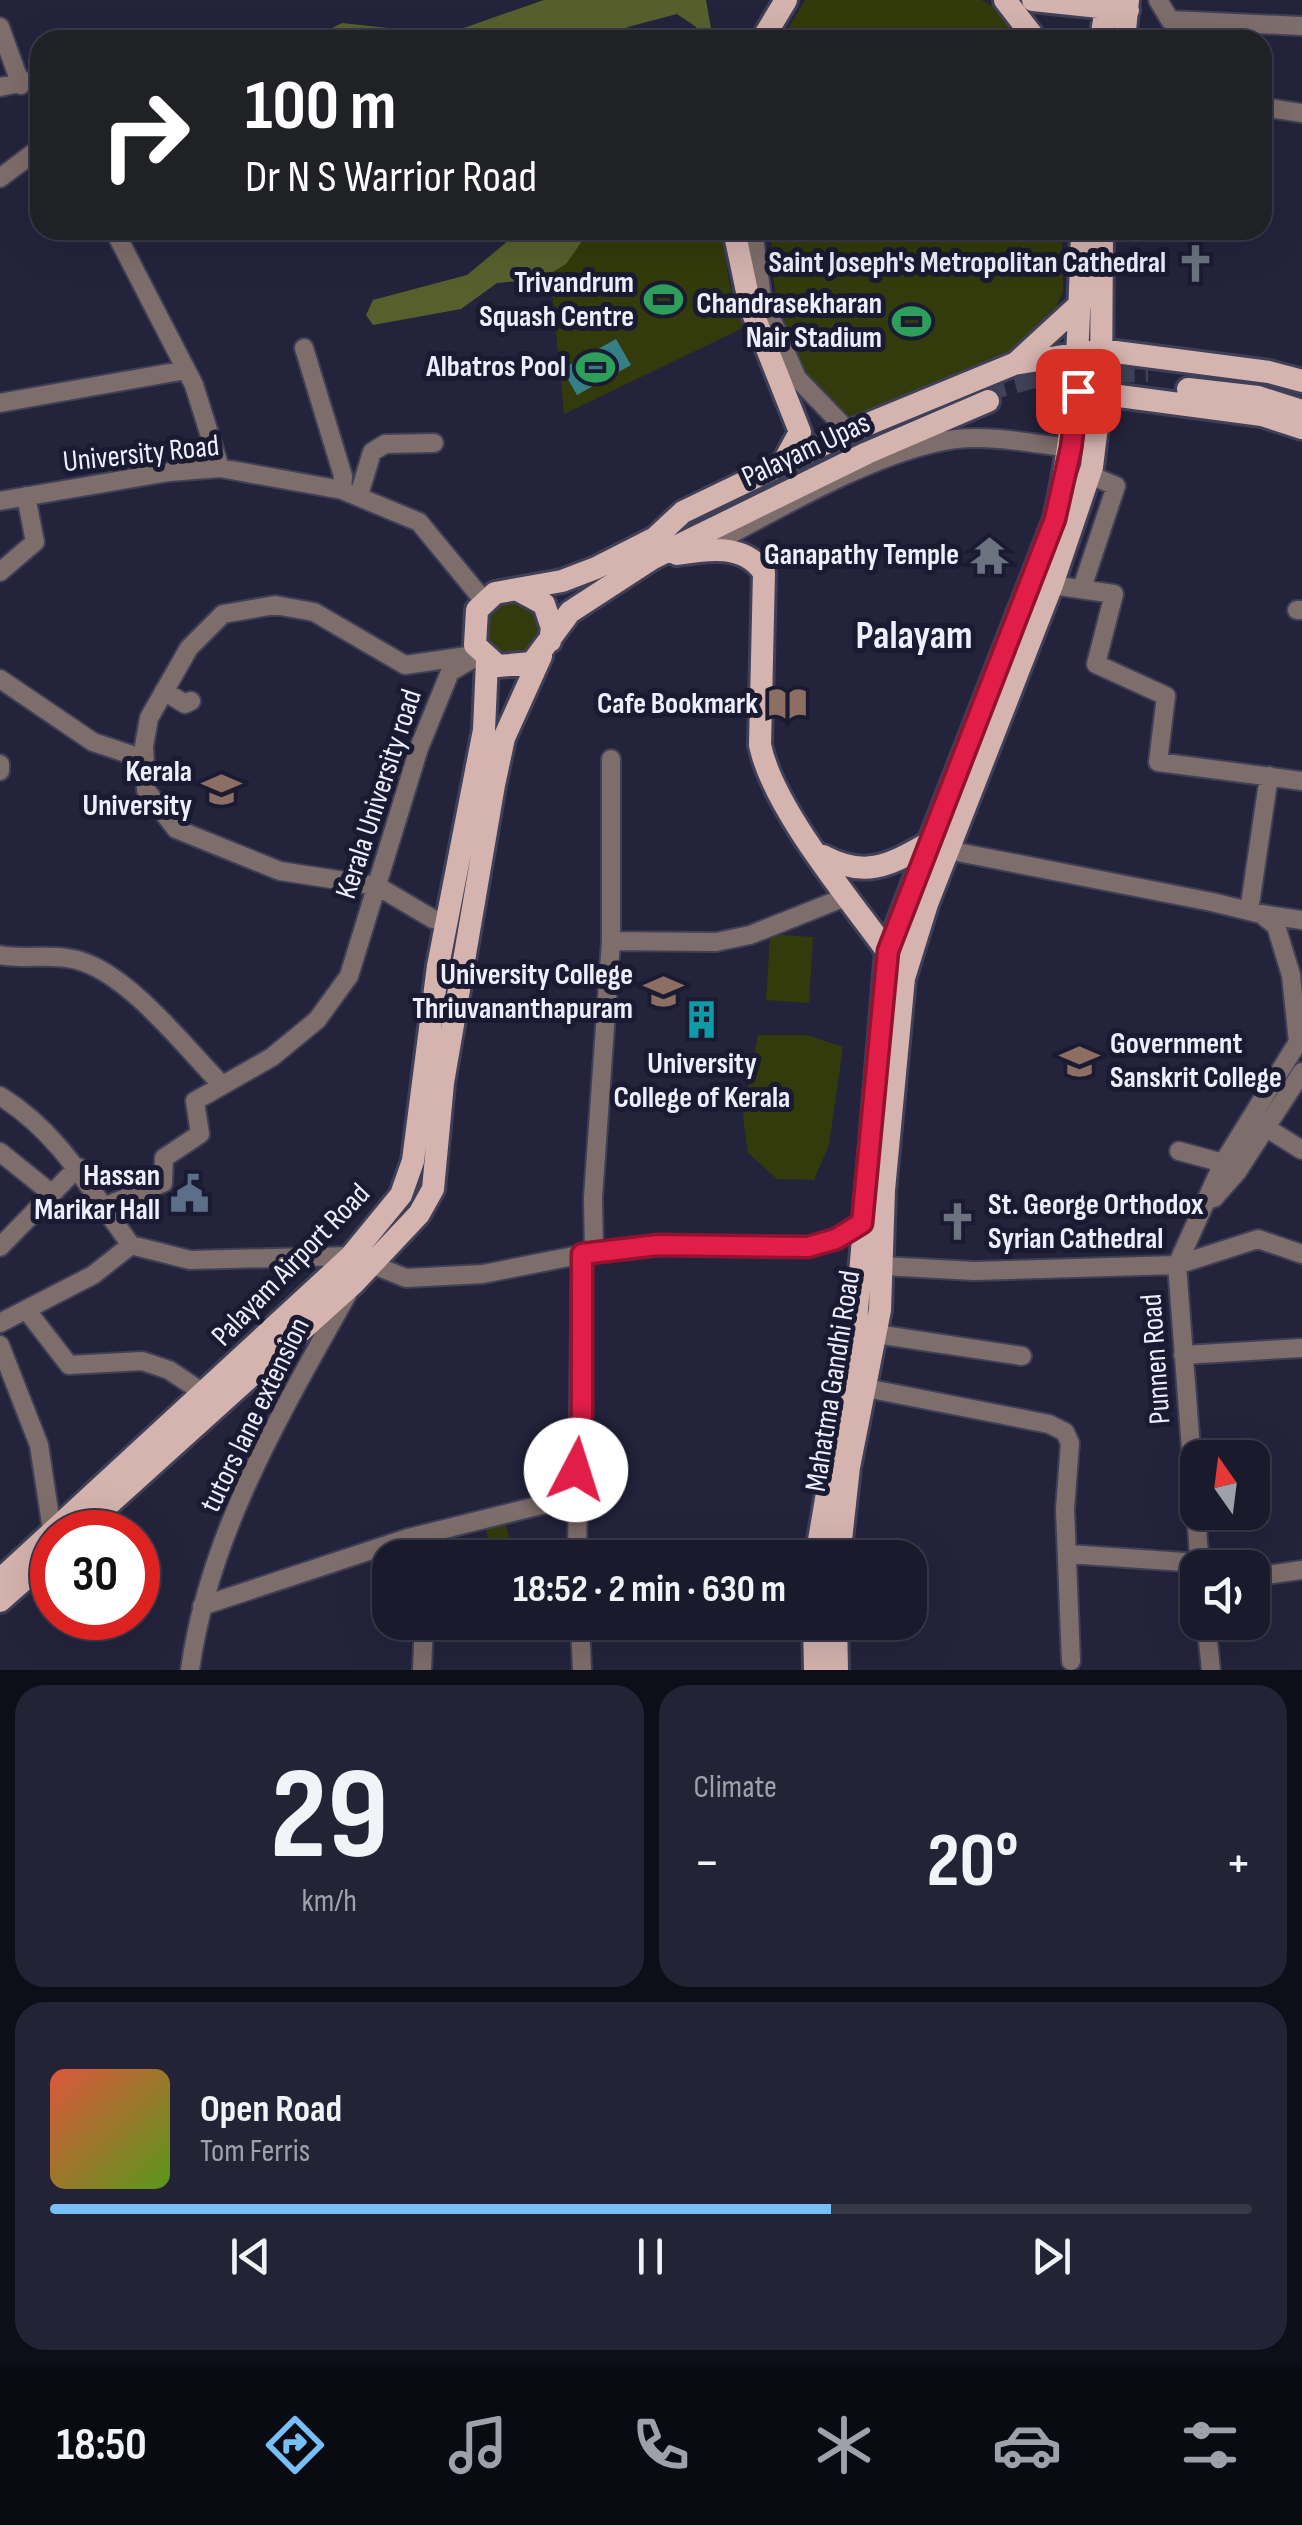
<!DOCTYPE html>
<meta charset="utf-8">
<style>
body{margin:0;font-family:"Sofia Sans Condensed",sans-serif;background:#232335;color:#f1f3f6;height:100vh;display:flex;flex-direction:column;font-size:38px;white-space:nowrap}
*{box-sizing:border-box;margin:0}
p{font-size:32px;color:#9fa1aa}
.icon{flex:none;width:55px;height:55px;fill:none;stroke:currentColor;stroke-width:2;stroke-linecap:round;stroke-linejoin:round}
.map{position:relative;height:1670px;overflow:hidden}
.sheet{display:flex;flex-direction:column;gap:15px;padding:15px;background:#0e0e19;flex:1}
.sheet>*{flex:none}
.banner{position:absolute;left:30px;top:30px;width:1242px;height:210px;border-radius:30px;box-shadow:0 10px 40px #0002,0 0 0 2px #383849;background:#202124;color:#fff;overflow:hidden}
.needle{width:65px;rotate:346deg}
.tools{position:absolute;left:1180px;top:1440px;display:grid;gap:20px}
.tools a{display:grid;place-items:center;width:90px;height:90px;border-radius:20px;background:#1a1a2d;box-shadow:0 10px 40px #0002,0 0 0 2px #383849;font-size:50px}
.speed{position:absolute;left:30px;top:1510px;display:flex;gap:20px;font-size:50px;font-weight:700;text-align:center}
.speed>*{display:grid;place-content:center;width:130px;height:130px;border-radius:50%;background:#1a1a2d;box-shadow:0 10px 40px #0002,0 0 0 2px #383849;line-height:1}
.speed .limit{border:15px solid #d22;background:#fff;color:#111}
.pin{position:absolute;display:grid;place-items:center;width:85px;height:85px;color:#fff;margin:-42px;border-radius:20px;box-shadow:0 5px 15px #0006}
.me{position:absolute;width:110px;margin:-55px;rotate:5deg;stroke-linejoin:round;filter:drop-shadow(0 0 8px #0008)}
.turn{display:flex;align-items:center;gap:35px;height:210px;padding:0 50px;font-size:45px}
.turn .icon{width:130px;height:130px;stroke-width:2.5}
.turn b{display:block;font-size:70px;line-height:85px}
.big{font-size:75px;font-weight:700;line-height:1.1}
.sheet .card{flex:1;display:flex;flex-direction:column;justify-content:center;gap:15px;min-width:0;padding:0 35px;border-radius:30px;background:#232335}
.sheet .dial{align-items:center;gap:0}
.dial b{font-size:130px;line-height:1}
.song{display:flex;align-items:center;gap:30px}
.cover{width:120px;height:120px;border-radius:15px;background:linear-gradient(135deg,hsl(10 70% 55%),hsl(90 70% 35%))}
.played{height:10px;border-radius:5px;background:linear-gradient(90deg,#76c0f7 65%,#383849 65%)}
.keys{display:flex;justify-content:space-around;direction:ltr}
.heat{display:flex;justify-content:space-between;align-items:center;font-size:55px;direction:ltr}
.sheet .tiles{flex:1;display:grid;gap:15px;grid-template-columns:1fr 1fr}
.card:last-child{grid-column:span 2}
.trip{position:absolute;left:372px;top:1540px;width:555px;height:100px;border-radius:30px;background:#1a1a2d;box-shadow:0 10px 40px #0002,0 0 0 2px #383849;font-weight:700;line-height:100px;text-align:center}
.dock{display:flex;height:160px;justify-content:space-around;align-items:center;background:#0a0a12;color:#9fa1aa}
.dock .icon{width:70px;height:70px}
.dock .on{color:#76c0f7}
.dock b{font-size:45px;color:#f1f3f6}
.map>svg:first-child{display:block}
.green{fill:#333a0b}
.forest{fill:#57602d}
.water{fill:#358086}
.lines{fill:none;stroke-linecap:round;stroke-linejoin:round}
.major-tunnel{stroke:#414259;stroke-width:22;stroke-dasharray:22 11;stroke-linecap:butt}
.minor-casing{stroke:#3f4057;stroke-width:22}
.major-casing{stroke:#3f4057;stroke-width:28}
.minor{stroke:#7d6d6b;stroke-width:18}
.major{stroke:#d5b3af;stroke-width:22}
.route-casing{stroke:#92132f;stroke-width:25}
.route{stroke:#e11d48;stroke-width:18}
.labels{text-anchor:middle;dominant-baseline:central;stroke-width:10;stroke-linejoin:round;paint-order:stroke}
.poi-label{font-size:30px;font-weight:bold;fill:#eeeffd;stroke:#1a1a32;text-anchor:end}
.street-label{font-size:30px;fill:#eeeffd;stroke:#1a1a32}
.district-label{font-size:40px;font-weight:bold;fill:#eeeffd;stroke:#1a1a32}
</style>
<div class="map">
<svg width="1302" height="1670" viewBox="0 0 1302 1670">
<rect width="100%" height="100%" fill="#23233c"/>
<path class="green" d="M805,0H981L997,8L1023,40H781Z
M588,230H723L728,277L743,328L564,414L548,250Z
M771,230H1062L1063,292L1055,310L1016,352L854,421C782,369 773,313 771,230Z
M505,602C530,600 537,614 544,634L519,664L484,648L485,616Z
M770,934L813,937L809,1003L766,1000Z
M758,1035H807L843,1047L829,1145L814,1180L777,1179L748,1153L743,1117Z
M504,1521L513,1549L492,1555L485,1526Z"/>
<path class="forest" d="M544,0H706L712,34L703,40L696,27L677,14L628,27L606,40H429Z
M342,23L397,29L411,40H309Z
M521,230H590L566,264L541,279L497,283L461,309L373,325L366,315L373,300L467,275Z"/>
<path class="water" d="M616,339L631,365L577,395L562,369Z"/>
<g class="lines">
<path class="major-tunnel" d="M983,391L1049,373L1148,371"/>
<defs>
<path id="minor" d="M1158,0L1170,20L1302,26
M0,27L21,85
M0,87L40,79
M1262,107L1302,113
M0,178L40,148
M114,230L194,385L220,468
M753,230L762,297L797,378L849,432
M304,348L343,476L342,490
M0,403L186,370
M359,495L372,452L385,444L434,443
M0,501L169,472L220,468L342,490L419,522L484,601
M702,550C773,512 878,449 956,439C994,435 1034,444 1071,448
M0,572L35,542L26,496
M1052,585L1114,594L1096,664L1166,696L1158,762L1302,781
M1082,588L1116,486L1090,475
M1297,610H1302
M0,679L93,742L144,759
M164,691L185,704L191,701
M0,764V771
M937,848L1212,902L1261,914L1276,926L1291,975L1298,1042L1223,1163L1177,1265
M1249,911L1269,776
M1261,914L1302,920
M446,921L433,919L377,886L280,871L176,829L146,790L144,746L149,718L189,648L223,614L275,605L314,612L405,665L481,654
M611,941L716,942L750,935L848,896
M0,955C25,960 53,953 77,960C128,973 185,1047 222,1085
M0,1096C59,1132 90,1190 131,1245L190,1260L351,1256L406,1278L483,1274L594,1252L658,1245L808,1247L836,1239L862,1223
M1265,1127L1302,1150
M1179,1151L1223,1163
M0,1152L51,1193
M1214,1198L1237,1172L1302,1072
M103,1207L163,1183L164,1158L200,1134L195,1101L272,1057L317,1020L349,976L419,748L450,672L476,657
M0,1247L78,1167
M594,1252L593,1198L611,941V759
M1177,1265L1200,1568
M883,1266L974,1271L1177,1265L1258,1239L1302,1254
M28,1312L69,1365L142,1361L169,1370L205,1394
M0,1323L93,1275L131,1245
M876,1334L1022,1356
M0,1345L39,1445L52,1530
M1183,1355L1301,1348
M866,1388L1049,1424L1065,1432L1070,1443L1065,1509L1071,1661
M1068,1554L1199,1563
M577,1558L581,1254
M1252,1577L1302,1570
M202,1606L408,1538L574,1497
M580,1622L582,1670
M1206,1622L1211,1670
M190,1670C209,1533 281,1413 347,1295
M422,1670L424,1622"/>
<path id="major" d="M1005,0L1036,40
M1033,0L1128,10
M762,40L786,0
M1101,40L1107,0
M1124,40L1128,0
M734,230L750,306L800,432L783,463
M1017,362L1080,304
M1188,389L1258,397L1302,411
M1089,392L1262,415L1302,428
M988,401L867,453L653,558L570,612L532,663L498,666L475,645L477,610L495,593L562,581L596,568L655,538L683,512L849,432L1014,364L1100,350L1269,372L1302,381
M677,554C707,549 745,543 764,573L760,745C773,808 848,897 887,951
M520,591L544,604L552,628L550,641
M823,856C864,878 888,866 925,845
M78,1532L354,1283L419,1214L433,1189L443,1083L494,785L504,738L541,656
M816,1558L856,1322L887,951L1055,519C1077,423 1079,328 1082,230
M839,1558L849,1467L880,1310L884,1190L904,978L927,904L1052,585L1092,467L1101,393L1102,230
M0,1580L351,1256L401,1195L413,1161L438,966L484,730L487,661
M0,1601L52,1555
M814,1622L815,1670
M836,1622L837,1670"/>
</defs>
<use href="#minor" class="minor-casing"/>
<use href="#major" class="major-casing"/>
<use href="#minor" class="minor"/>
<use href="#major" class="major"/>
</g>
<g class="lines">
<defs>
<path id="route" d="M576,1470L582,1414V1254L658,1245L808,1247L836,1239L862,1223L888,951L1055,519L1071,448L1078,391"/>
</defs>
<use href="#route" class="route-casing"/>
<use href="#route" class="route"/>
</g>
<defs>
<symbol id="church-bare" viewBox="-9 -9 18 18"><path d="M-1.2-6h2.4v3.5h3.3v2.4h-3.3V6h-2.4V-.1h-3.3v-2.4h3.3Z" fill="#6b7280" stroke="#1a1a32" stroke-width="2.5" paint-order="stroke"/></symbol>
<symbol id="stadium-bare" viewBox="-9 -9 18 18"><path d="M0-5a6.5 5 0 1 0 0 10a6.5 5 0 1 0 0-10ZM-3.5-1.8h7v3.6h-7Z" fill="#2e9e5b" stroke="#1a1a32" stroke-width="2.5" paint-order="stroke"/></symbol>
<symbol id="temple-bare" viewBox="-9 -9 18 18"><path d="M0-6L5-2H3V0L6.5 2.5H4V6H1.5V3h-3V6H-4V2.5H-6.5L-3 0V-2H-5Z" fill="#6b7280" stroke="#1a1a32" stroke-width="2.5" paint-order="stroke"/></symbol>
<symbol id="library-bare" viewBox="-9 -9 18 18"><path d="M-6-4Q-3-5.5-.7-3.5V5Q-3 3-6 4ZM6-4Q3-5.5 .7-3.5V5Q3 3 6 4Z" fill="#8d6e63" stroke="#1a1a32" stroke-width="2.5" paint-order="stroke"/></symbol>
<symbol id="university-bare" viewBox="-9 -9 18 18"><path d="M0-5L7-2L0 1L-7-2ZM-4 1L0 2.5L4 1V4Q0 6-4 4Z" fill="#8d6e63" stroke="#1a1a32" stroke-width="2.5" paint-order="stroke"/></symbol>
<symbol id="building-bare" viewBox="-9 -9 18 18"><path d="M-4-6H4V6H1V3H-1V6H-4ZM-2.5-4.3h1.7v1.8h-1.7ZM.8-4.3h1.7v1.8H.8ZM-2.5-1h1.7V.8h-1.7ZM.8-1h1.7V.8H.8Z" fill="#0f9aa8" stroke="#1a1a32" stroke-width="2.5" paint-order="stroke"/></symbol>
<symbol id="civic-bare" viewBox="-9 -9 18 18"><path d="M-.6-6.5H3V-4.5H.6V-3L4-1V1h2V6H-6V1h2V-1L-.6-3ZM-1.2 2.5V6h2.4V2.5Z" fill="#5c6f8a" stroke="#1a1a32" stroke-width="2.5" paint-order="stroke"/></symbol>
</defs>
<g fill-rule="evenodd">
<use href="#church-bare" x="1168" y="236" width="55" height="55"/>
<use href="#stadium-bare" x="636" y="272" width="55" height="55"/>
<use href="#stadium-bare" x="884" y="294" width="55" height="55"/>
<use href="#stadium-bare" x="568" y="340" width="55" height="55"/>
<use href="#temple-bare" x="962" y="528" width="55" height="55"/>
<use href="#library-bare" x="760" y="676" width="55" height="55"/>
<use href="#university-bare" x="194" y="762" width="55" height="55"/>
<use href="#university-bare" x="636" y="964" width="55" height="55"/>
<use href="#building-bare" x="674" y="992" width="55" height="55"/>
<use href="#university-bare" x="1052" y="1034" width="55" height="55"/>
<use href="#civic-bare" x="162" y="1166" width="55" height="55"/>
<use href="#church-bare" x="930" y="1194" width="55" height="55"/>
</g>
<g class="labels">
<g class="poi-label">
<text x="1166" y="263">Saint Joseph's Metropolitan Cathedral</text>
<text x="634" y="283">Trivandrum<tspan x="634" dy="34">Squash Centre</tspan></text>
<text x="882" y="304">Chandrasekharan<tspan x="882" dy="34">Nair Stadium</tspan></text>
<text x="566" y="367">Albatros Pool</text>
<text x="959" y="555">Ganapathy Temple</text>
<text x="758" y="704">Cafe Bookmark</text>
<text x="192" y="772">Kerala<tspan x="192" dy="34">University</tspan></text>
<text x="633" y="975">University College<tspan x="633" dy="34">Thriuvananthapuram</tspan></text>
<text x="1110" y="1044" text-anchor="start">Government<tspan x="1110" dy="34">Sanskrit College</tspan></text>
<text x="702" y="1064" text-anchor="middle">University<tspan x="702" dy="34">College of Kerala</tspan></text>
<text x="160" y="1176">Hassan<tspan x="160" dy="34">Marikar Hall</tspan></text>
<text x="988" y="1205" text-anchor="start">St. George Orthodox<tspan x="988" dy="34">Syrian Cathedral</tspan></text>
</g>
<g class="street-label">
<text transform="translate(806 450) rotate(-25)">Palayam Upas</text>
<text transform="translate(141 454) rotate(-6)">University Road</text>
<text transform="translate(379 794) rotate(-72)">Kerala University road</text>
<text transform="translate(291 1265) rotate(-46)">Palayam Airport Road</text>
<text transform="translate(1156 1359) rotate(-94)">Punnen Road</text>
<text transform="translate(833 1381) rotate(-81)">Mahatma Gandhi Road</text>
<text transform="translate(255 1415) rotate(-64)">tutors lane extension</text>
</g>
<g class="district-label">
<text x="914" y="636">Palayam</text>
</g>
</g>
</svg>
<div class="tools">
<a><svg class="needle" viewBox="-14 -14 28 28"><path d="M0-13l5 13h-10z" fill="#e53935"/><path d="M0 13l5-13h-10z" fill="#9fa1aa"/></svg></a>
<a><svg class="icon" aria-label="sound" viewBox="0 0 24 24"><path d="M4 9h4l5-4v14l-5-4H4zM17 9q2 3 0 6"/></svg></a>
</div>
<div class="speed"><div class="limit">30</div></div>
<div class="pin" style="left:1078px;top:391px;background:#d93025"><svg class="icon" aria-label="arrive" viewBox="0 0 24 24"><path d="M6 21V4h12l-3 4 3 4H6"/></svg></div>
<svg class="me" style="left:576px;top:1470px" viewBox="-20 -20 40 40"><circle r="19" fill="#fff"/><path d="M0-13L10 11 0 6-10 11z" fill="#e11d48"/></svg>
<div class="trip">18:52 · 2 min · 630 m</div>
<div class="banner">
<div class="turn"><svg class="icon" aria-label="right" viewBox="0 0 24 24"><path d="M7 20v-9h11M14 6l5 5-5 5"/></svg><div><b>100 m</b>Dr N S Warrior Road</div></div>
</div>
</div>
<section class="sheet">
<div class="tiles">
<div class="card dial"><b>29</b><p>km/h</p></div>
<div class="card"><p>Climate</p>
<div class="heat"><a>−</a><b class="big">20°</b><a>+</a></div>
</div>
<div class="card">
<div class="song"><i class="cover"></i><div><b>Open Road</b><p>Tom Ferris</p></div></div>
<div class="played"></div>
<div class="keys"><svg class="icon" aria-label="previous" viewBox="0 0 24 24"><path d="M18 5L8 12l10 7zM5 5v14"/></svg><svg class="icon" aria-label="pause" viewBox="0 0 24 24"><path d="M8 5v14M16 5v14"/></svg><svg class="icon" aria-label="next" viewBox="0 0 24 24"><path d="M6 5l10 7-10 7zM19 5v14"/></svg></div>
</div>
</div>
</section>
<nav class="dock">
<b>18:50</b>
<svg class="icon on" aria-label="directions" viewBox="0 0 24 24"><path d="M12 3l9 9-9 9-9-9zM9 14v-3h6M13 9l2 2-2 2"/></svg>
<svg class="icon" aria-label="music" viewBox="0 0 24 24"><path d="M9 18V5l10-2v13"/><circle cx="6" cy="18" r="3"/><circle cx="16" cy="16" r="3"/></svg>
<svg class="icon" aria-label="phone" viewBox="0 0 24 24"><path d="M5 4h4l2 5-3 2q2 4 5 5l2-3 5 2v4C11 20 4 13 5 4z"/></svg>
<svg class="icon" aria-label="climate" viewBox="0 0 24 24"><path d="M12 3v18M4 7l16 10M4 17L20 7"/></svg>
<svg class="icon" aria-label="car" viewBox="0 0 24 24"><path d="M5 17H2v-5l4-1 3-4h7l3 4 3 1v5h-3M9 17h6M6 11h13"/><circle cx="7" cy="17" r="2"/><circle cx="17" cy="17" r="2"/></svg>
<svg class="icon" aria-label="filters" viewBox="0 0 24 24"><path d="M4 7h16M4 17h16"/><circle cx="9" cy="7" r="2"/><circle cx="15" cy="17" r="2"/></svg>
</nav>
